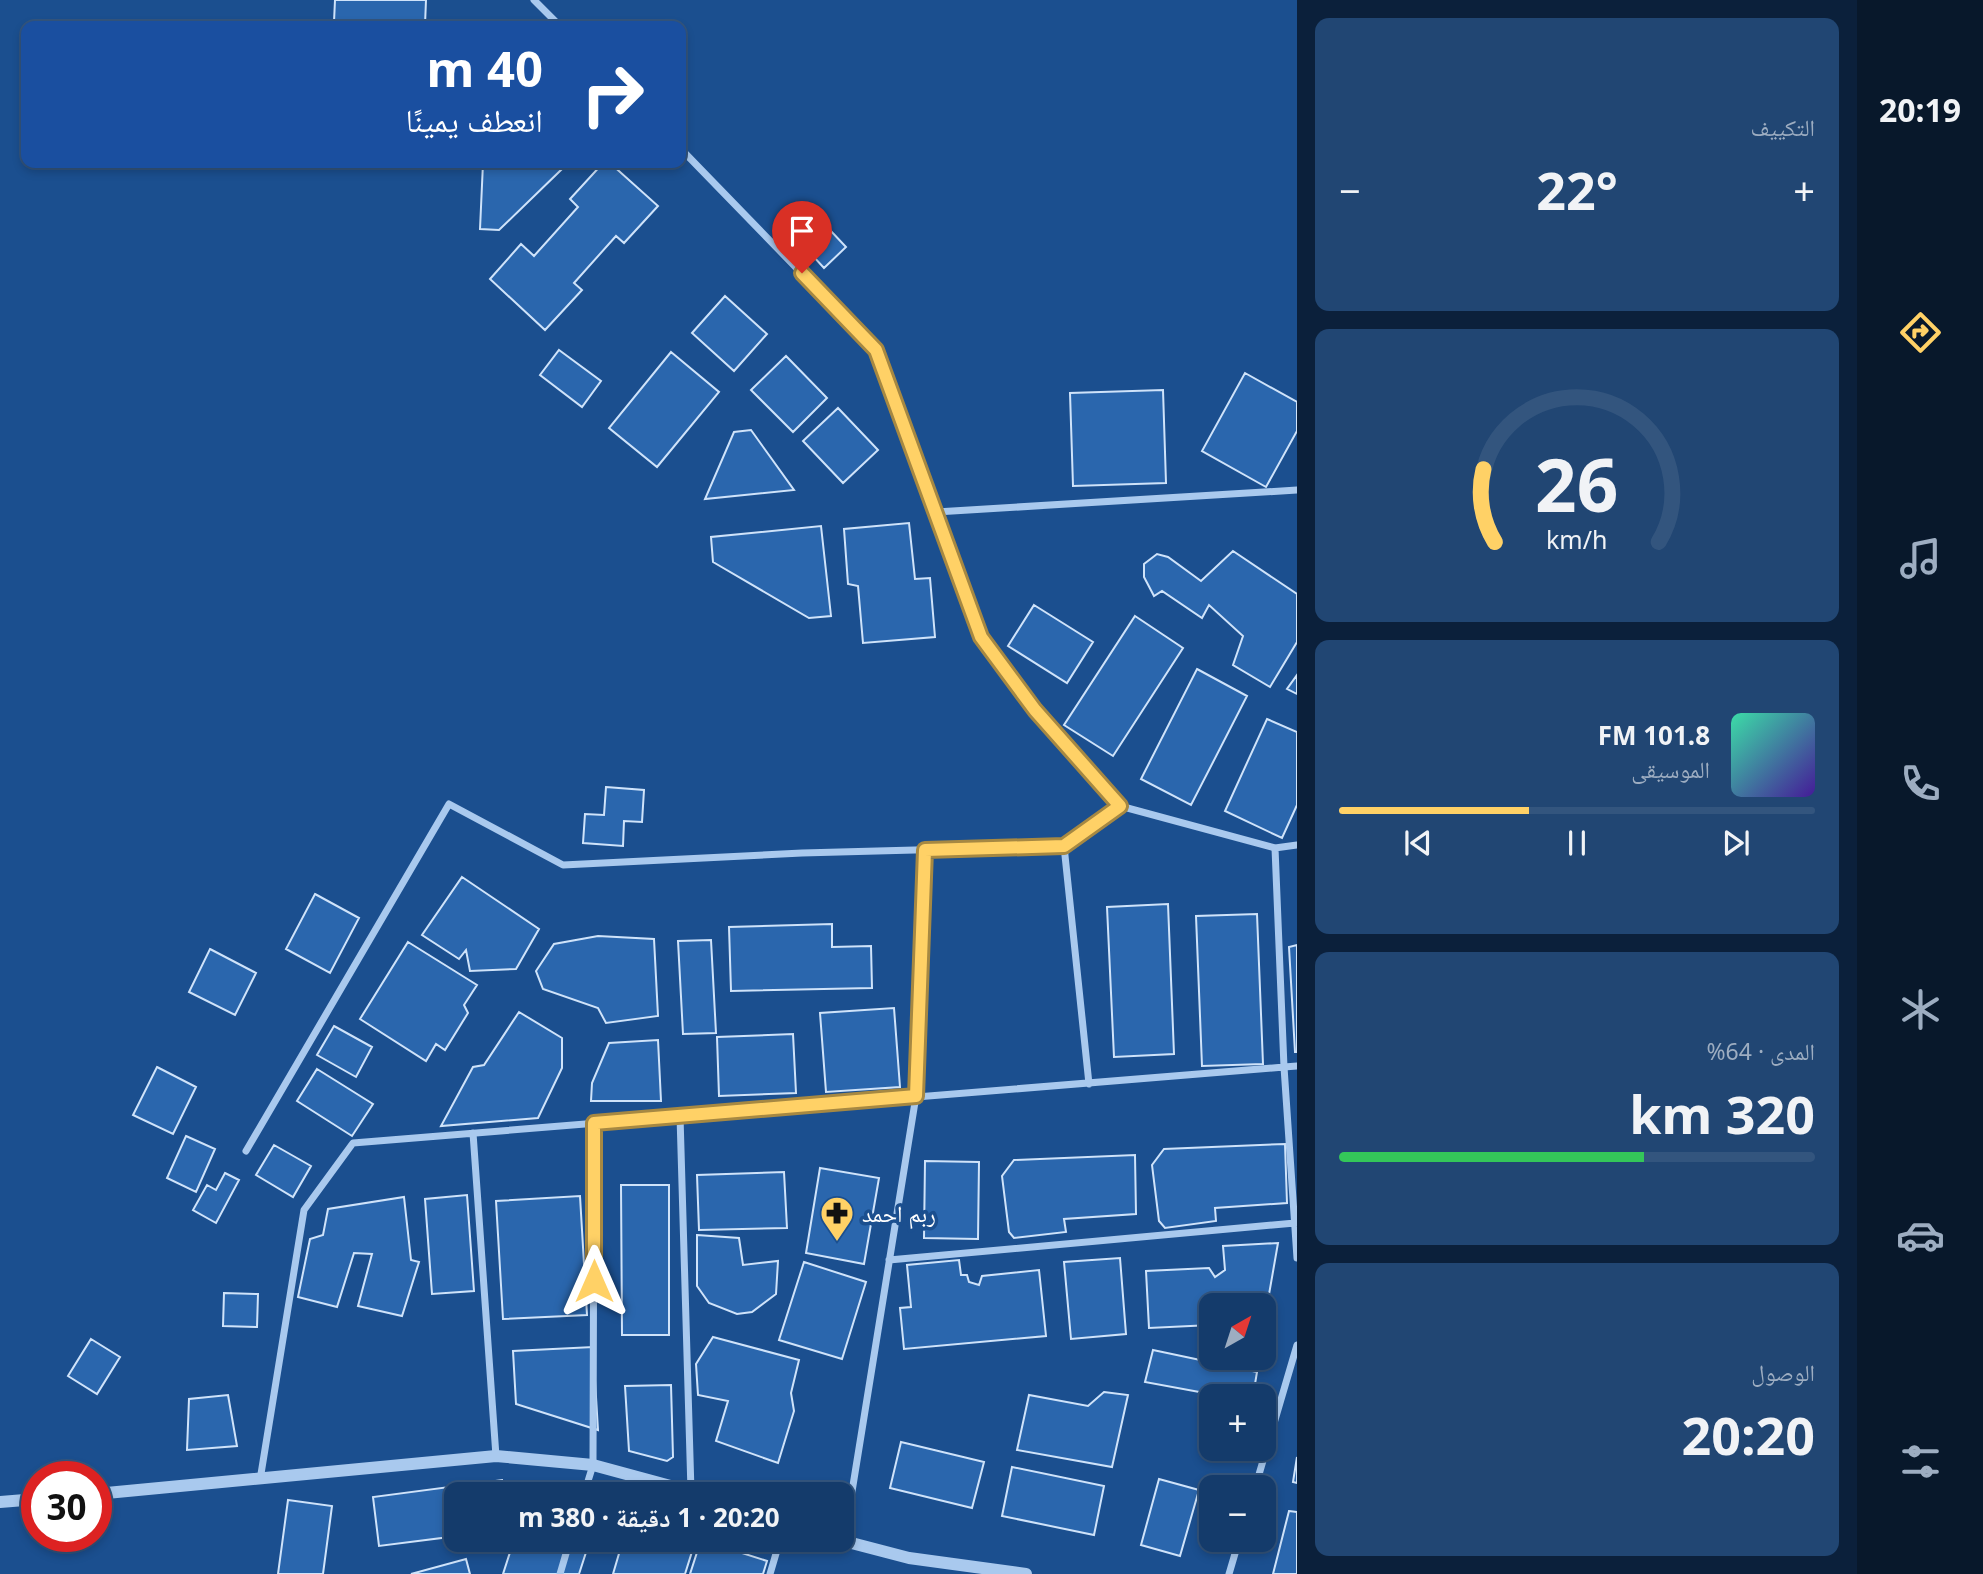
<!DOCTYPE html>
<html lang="ar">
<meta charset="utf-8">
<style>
body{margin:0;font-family:"Noto Sans","Noto Naskh Arabic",sans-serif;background:#214673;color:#f1f3f6;direction:rtl;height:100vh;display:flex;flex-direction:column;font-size:26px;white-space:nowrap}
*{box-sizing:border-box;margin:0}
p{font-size:23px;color:#9dadc1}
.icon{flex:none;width:38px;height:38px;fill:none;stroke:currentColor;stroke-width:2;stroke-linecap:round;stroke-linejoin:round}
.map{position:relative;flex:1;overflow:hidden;direction:ltr}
.drawer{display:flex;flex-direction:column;gap:18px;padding:18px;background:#0b203b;width:560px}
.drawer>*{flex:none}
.banner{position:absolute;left:21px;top:21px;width:665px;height:147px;border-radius:14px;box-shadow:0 4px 10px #0003,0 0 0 2px #33557e;direction:rtl;background:#1a4fa0;color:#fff;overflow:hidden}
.needle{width:46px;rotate:39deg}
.controls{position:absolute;left:1199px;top:1293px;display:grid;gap:14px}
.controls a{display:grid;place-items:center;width:77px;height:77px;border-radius:14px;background:#143b6b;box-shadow:0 4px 10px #0003,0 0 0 2px #33557e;font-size:35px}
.speed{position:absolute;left:21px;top:1461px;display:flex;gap:14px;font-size:35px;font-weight:700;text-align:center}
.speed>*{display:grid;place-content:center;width:91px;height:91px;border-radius:50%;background:#143b6b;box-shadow:0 4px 10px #0003,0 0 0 2px #33557e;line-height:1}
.speed .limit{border:10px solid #d22;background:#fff;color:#111}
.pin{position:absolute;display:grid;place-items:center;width:60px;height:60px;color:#fff;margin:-72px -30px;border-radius:50% 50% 50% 0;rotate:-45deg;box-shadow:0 0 7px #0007}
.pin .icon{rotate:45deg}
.me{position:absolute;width:77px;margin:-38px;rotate:0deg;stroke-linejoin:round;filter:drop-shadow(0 0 5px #0008)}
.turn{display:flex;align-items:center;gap:24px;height:147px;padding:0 28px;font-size:32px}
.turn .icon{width:91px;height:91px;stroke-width:2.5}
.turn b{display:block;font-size:49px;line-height:60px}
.big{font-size:52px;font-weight:700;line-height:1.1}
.drawer .card{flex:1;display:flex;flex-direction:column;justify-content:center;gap:10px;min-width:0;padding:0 24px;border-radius:14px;background:#214673}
.drawer .dial{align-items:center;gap:0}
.dial svg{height:182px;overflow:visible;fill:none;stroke:#33557e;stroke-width:7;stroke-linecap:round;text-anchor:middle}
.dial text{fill:#f1f3f6;stroke:none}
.song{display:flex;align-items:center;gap:21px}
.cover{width:84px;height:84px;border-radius:10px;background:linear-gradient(135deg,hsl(160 70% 55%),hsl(260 70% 35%))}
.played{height:7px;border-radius:4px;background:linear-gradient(90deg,#ffd166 40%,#33557e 40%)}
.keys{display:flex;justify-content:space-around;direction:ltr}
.heat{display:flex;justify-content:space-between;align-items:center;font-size:38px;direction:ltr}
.charge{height:10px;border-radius:5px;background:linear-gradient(90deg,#34c759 64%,#33557e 0)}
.trip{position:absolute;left:444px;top:1482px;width:410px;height:70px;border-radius:14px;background:#143b6b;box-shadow:0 4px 10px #0003,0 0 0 2px #33557e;font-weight:700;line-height:70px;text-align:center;direction:rtl}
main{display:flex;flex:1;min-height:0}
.menu{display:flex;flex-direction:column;width:126px;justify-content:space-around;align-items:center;background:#08182b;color:#9dadc1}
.menu .icon{width:49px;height:49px}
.menu .active{color:#ffd166}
.menu b{font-size:32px;color:#f1f3f6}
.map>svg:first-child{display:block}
.building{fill:#2a66ad;stroke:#cfe3fa;stroke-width:2}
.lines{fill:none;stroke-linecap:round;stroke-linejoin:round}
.minor{stroke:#a9c9ee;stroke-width:7}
.tertiary{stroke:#a9c9ee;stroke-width:12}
.route-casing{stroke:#a68842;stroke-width:18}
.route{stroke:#ffd166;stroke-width:12}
.labels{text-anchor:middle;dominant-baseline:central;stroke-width:7;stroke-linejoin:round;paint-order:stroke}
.poi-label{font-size:23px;fill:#fff;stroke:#1b4f8f;text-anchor:start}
</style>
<main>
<nav class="menu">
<b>20:19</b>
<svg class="icon active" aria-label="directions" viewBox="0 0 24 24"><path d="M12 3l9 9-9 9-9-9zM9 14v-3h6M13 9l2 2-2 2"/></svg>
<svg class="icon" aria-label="music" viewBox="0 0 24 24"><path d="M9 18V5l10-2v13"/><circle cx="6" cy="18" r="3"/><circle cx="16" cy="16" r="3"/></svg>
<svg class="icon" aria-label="phone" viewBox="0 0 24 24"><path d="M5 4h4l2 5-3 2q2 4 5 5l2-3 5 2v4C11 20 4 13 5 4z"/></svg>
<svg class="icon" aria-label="climate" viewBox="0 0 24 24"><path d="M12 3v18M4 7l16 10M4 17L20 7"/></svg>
<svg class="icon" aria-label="car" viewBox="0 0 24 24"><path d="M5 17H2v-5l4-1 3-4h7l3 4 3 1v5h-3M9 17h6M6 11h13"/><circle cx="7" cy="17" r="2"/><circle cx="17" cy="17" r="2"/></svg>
<svg class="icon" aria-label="filters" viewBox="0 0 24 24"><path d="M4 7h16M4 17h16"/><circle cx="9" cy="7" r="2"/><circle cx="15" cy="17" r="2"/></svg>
</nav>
<section class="drawer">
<div class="card"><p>التكييف</p>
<div class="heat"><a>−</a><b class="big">22°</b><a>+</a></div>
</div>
<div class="card dial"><svg viewBox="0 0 100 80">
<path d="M14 69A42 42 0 1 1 86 69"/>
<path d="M14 69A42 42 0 0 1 9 37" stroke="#ffd166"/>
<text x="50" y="56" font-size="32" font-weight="700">26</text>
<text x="50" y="72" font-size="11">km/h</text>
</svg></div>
<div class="card">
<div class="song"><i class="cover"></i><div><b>101.8 FM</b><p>الموسيقى</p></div></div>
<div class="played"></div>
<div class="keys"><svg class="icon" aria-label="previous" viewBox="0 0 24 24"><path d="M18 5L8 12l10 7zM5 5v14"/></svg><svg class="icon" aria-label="pause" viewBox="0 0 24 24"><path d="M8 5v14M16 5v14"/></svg><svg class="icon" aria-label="next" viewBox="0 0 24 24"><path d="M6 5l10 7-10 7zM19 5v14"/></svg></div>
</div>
<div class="card"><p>المدى · 64%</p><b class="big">320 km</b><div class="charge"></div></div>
<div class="card"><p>الوصول</p><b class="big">20:20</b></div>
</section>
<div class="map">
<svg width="1297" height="1574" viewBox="0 0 1297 1574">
<rect width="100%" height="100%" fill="#1b4f8f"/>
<path class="building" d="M335,0H426L425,25L334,22Z
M483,163H556L563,168L499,230L480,229Z
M603,163H610L658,206L624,243L616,236L574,283L582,290L545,330L490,279L521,244L534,256L578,207L570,199Z
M812,211L846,247L824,268L791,232Z
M725,296L767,334L734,371L692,333Z
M559,350L601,381L582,407L540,375Z
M671,352L719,392L657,467L609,428Z
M786,356L827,398L793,432L751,390Z
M1245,373L1297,402V431L1266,487L1202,451Z
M1163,390L1166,483L1073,486L1070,393Z
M838,408L878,450L843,483L803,441Z
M751,430L794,490L705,499L734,432Z
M909,523L915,579L930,578L935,637L863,643L858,586L848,584L844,529Z
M821,526L831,616L809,618L713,562L711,537Z
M1233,551L1297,594V642L1270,687L1233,665L1243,636L1209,605L1202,618L1162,591L1154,596L1144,577V564L1157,554L1168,557L1201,581Z
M1034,605L1093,642L1067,683L1008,646Z
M1135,616L1183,648L1113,756L1064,725Z
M1197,669L1247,696L1191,805L1141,779Z
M1297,675V694L1287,689Z
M1267,719L1297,732V805L1282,838L1225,811Z
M606,787L644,790L642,822L624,821L623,846L583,843L585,814L604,815Z
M462,877L539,929L516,969L470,971L466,950L459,959L422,935Z
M315,894L359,918L330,973L286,949Z
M1168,904L1174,1054L1114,1057L1107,907Z
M1257,914L1263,1064L1202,1066L1196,916Z
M832,924V947L871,946L872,988L731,991L729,927Z
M598,936L654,939L658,1016L606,1023L598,1008L543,989L536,971L554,944Z
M711,940L716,1033L683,1034L678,941Z
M408,942L477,985L464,1005L468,1013L445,1050L436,1044L426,1061L360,1019Z
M1297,945V1052H1295L1289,947Z
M210,949L256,973L235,1015L189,992Z
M894,1008L900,1087L826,1092L820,1013Z
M519,1012L562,1038V1068L538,1118L441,1126L473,1067L484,1065Z
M334,1026L372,1047L356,1077L317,1055Z
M793,1034L796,1093L719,1096L717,1037Z
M658,1040L661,1101H591L592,1083L609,1043Z
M157,1067L196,1087L173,1134L133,1115Z
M317,1069L373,1104L352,1136L297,1101Z
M186,1136L215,1149L196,1192L167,1178Z
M1285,1144L1287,1203L1215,1208L1216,1221L1165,1228L1159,1221L1152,1165L1164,1149Z
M274,1145L311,1166L293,1197L256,1175Z
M1135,1155L1136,1214L1064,1219L1066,1232L1014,1238L1009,1232L1002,1176L1014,1160Z
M925,1161L979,1162L978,1239L924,1238Z
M820,1168L879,1178L864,1264L806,1253Z
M784,1172L787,1228L699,1230L697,1175Z
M225,1173L239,1180L216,1223L193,1210L207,1185L216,1190Z
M621,1185H669V1335H622Z
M467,1195L474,1291L432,1294L425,1199Z
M580,1196L587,1315L503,1319L496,1201Z
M404,1197L411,1260L419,1262L402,1316L358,1306L372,1254L354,1253L337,1307L298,1297L310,1239L323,1235L328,1209Z
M697,1235L739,1238L743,1265L778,1261L776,1294L752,1312L737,1314L709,1303L697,1286Z
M1278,1243L1264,1323V1306H1211V1325L1149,1328L1146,1271L1209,1268L1215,1277L1225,1270L1223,1246Z
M1120,1258L1126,1334L1071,1339L1064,1262Z
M959,1260L961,1275H967L969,1282L979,1285L982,1276L1039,1270L1046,1336L904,1349L900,1308L911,1307L907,1265Z
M804,1262L866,1282L842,1359L779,1340Z
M224,1293L258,1294L257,1327L223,1326Z
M713,1337L799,1360L791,1393L794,1411L778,1463L716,1441L728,1401L698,1395L696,1364Z
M91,1339L120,1357L97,1394L68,1376Z
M593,1347L598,1430L516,1404L513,1351Z
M1153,1350L1257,1372L1253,1396H1221L1145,1382Z
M671,1385L673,1457L667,1461L629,1451L625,1386Z
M1104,1392L1128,1395L1112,1467L1017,1450L1029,1395L1088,1406Z
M228,1395L237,1446L187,1450L189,1399Z
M901,1442L984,1462L972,1508L890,1488Z
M1297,1457V1483L1293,1482Z
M1012,1467L1104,1486L1094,1535L1002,1516Z
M1159,1479L1199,1490L1180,1556L1141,1545Z
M502,1480L504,1494H457V1536L379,1546L373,1497Z
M288,1500L332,1506L323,1574H278Z
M1289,1511L1297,1512V1574H1273Z
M514,1540H590L579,1574H503Z
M623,1540H690L695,1542L685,1574H613Z
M701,1540L767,1561L763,1574H690Z
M466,1559L470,1574H411Z"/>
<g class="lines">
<path class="minor" d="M534,0L560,26
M936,512L1297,490
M1064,846L1089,1084
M1275,848L1297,845
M1297,1066L1284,1067L1297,1258
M680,1116L691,1491
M473,1133L496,1456
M246,1151L449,804L563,865L802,853L1064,846L1120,806
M889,1260L1295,1223
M260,1480L304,1210L353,1143L1284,1067L1275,848L1120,806L1035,710L981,637L876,350L681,149
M1255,1488L1297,1345
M584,1494L593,1465L594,1123
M844,1541L916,1096L925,850
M560,1574L570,1540
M770,1574L780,1540
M1229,1574L1239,1540"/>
<path class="tertiary" d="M96,1494L496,1456L593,1465L700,1494
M0,1502L37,1499
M840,1540L909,1558L1026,1574"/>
</g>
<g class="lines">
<defs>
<path id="route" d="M594,1281V1123L916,1096L925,850L1064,846L1120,806L1035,710L981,637L876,350L802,273"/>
</defs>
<use href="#route" class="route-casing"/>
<use href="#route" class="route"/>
</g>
<defs>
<symbol id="pharmacy-pin" viewBox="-11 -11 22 30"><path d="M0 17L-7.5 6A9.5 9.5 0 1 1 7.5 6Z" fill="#ffd166" stroke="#1b4f8f"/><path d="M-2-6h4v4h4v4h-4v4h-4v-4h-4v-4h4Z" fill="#111"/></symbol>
</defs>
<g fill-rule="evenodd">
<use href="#pharmacy-pin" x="818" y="1194" width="38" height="52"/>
</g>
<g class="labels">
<g class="poi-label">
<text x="862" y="1213">ربم احمد</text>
</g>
</g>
</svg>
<div class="controls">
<a><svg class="needle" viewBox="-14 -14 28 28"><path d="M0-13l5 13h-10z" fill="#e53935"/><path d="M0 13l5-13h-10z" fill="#9dadc1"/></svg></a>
<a>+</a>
<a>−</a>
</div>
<div class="speed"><div class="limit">30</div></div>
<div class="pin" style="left:802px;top:273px;background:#d93025"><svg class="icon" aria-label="arrive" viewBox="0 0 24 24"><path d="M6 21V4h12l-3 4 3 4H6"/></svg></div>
<svg class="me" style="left:594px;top:1281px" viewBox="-20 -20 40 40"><path d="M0-17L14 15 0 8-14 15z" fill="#ffd166" stroke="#fff" stroke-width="4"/></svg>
<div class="trip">20:20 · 1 دقيقة · 380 m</div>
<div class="banner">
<div class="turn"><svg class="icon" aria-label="right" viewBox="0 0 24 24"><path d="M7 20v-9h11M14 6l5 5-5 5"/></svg><div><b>40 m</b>انعطف يمينًا</div></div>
</div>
</div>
</main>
